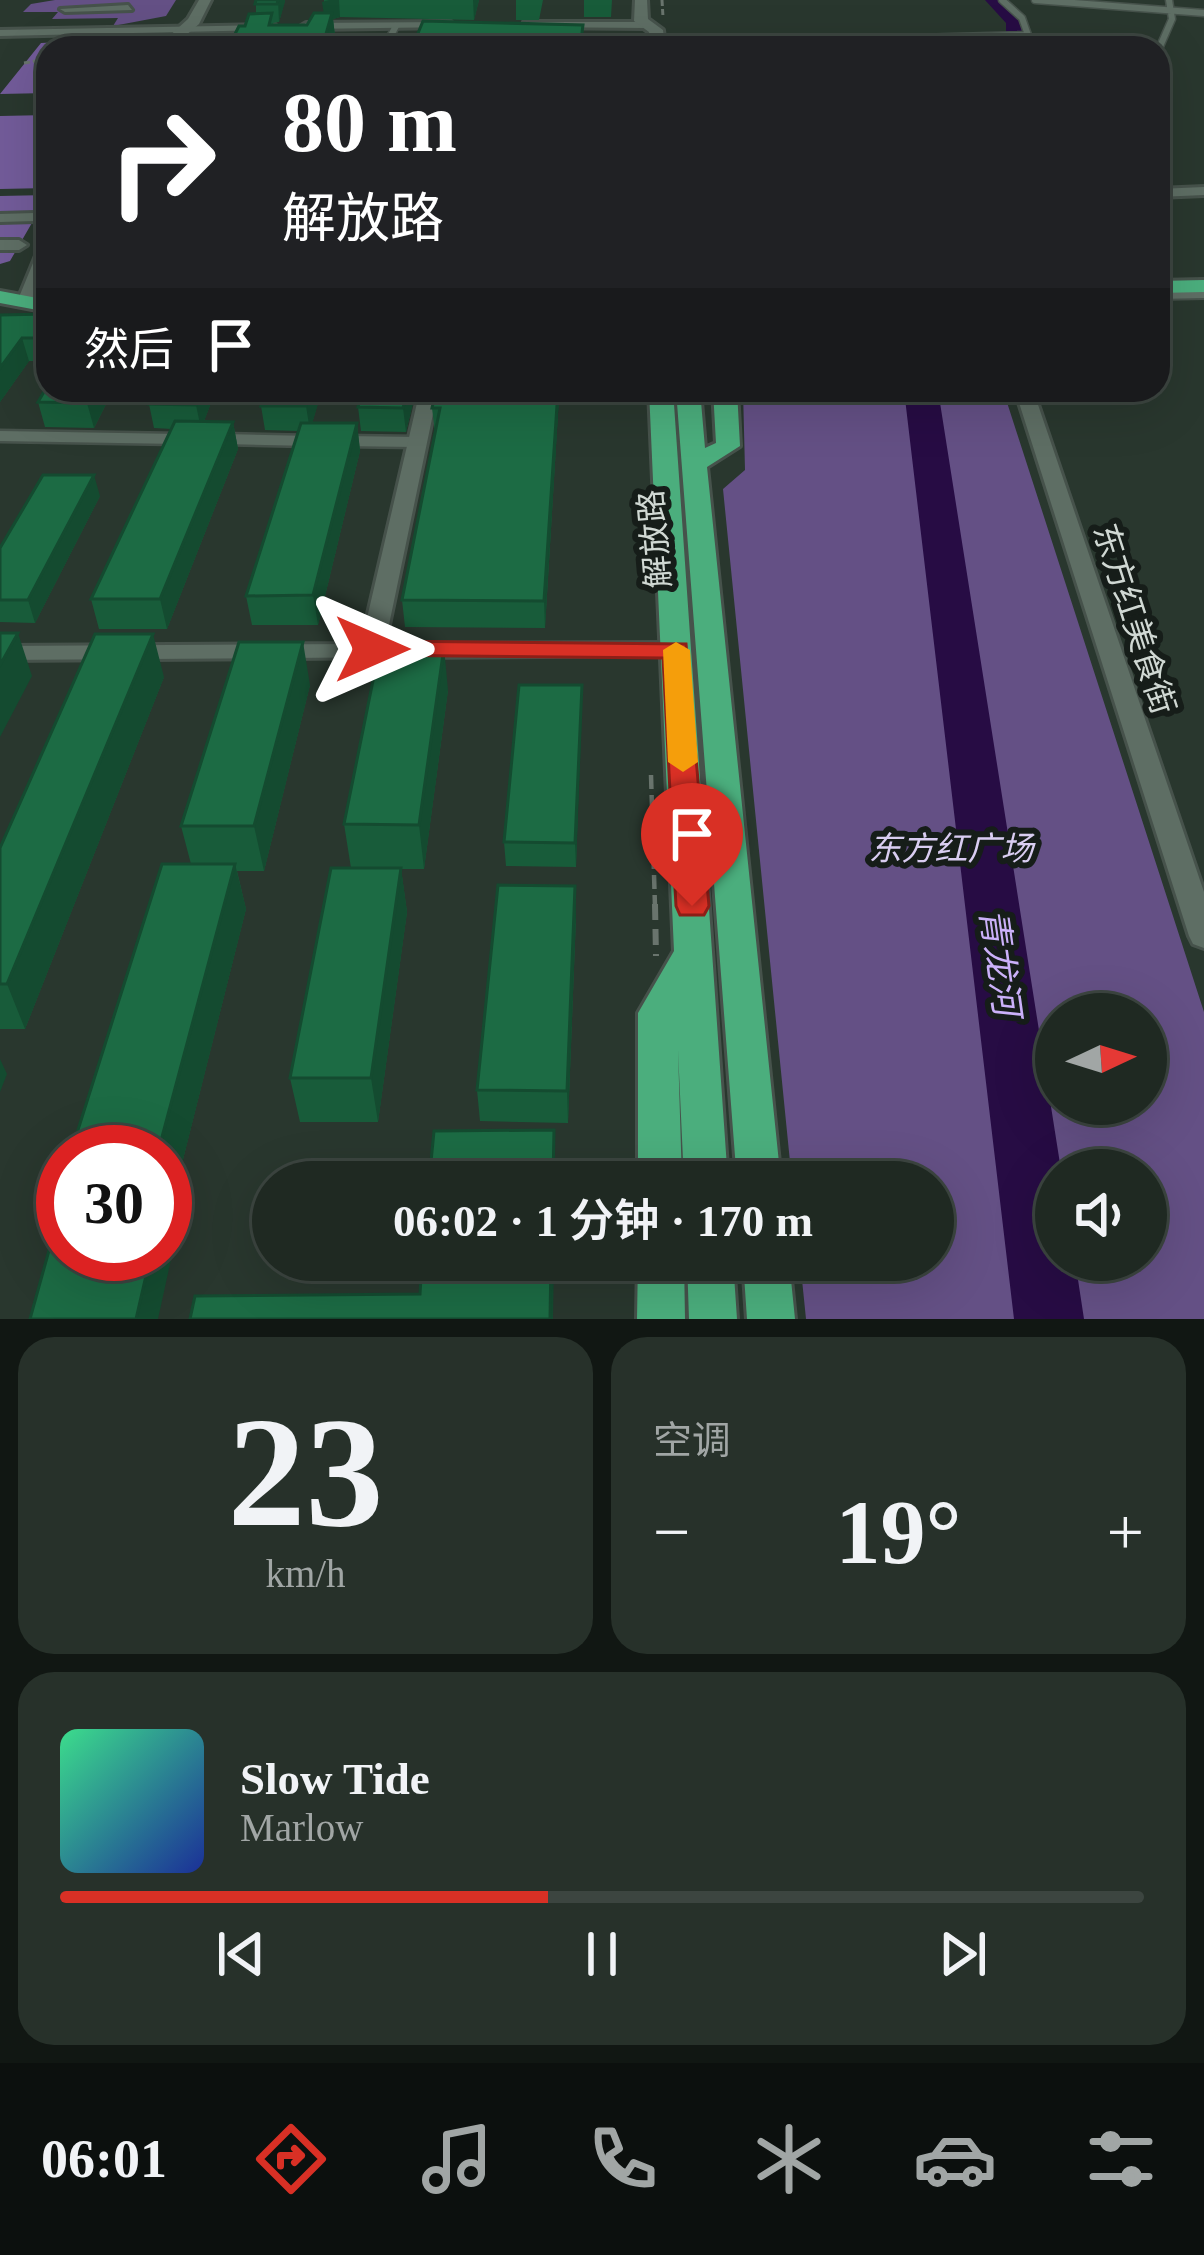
<!DOCTYPE html>
<html lang="zh">
<meta charset="utf-8">
<style>
body{margin:0;font-family:"Times New Roman","Noto Sans SC",serif;background:#27312a;color:#f1f3f6;height:100vh;display:flex;flex-direction:column;font-size:45px;white-space:nowrap}
*{box-sizing:border-box;margin:0}
p{font-size:39px;color:#a1a6a5}
.icon{flex:none;width:66px;height:66px;fill:none;stroke:currentColor;stroke-width:2;stroke-linecap:round;stroke-linejoin:round}
.map{position:relative;height:1319px;overflow:hidden}
.panel{display:flex;flex-direction:column;gap:18px;padding:18px;background:#111713;flex:1}
.panel>*{flex:none}
.guide{position:absolute;left:36px;top:36px;width:1134px;height:366px;border-radius:36px;box-shadow:0 12px 48px #0002,0 0 0 3px #3c4540;background:#202124;color:#fff;overflow:hidden}
.needle{width:78px;rotate:86deg}
.controls{position:absolute;left:1035px;top:993px;display:grid;gap:24px}
.controls a{display:grid;place-items:center;width:132px;height:132px;border-radius:50%;background:#1f2922;box-shadow:0 12px 48px #0002,0 0 0 3px #3c4540;font-size:60px}
.speed{position:absolute;left:36px;top:1125px;display:flex;gap:24px;font-size:60px;font-weight:700;text-align:center}
.speed>*{display:grid;place-content:center;width:156px;height:156px;border-radius:50%;background:#1f2922;box-shadow:0 12px 48px #0002,0 0 0 3px #3c4540;line-height:1}
.speed .limit{border:18px solid #d22;background:#fff;color:#111}
.pin{position:absolute;display:grid;place-items:center;width:102px;height:102px;color:#fff;margin:-123px -51px;border-radius:50% 50% 50% 0;rotate:-45deg;box-shadow:0 0 12px #0007}
.pin .icon{rotate:45deg}
.me{position:absolute;width:132px;margin:-66px;rotate:90deg;stroke-linejoin:round;filter:drop-shadow(0 0 9px #0008)}
.turn{display:flex;align-items:center;gap:42px;height:252px;padding:0 48px;font-size:54px}
.turn .icon{width:156px;height:156px;stroke-width:2.5}
.turn b{display:block;font-size:84px;line-height:102px}
.then{display:flex;align-items:center;height:114px;padding:0 48px;background:#0003;gap:24px;font-size:45px}
.big{font-size:90px;font-weight:600;line-height:1.1}
.panel .tile{flex:1;display:flex;flex-direction:column;justify-content:center;gap:18px;min-width:0;padding:0 42px;border-radius:36px;background:#27312a}
.panel .dial{align-items:center;gap:0}
.dial b{font-size:156px;line-height:1}
.song{display:flex;align-items:center;gap:36px}
.cover{width:144px;height:144px;border-radius:18px;background:linear-gradient(135deg,hsl(150 70% 55%),hsl(230 70% 35%))}
.played{height:12px;border-radius:6px;background:linear-gradient(90deg,#d93025 45%,#3c4540 45%)}
.keys{display:flex;justify-content:space-around;direction:ltr}
.heat{display:flex;justify-content:space-between;align-items:center;font-size:66px;direction:ltr}
.panel .tiles{flex:1;display:grid;gap:18px;grid-template-columns:1fr 1fr}
.tile:last-child{grid-column:span 2}
.trip{position:absolute;left:252px;top:1161px;width:702px;height:120px;border-radius:60px;background:#1f2922;box-shadow:0 12px 48px #0002,0 0 0 3px #3c4540;font-weight:600;line-height:120px;text-align:center}
.menu{display:flex;height:192px;justify-content:space-around;align-items:center;background:#0c100e;color:#a1a6a5}
.menu .icon{width:84px;height:84px}
.menu .active{color:#d93025}
.menu b{font-size:54px;color:#f1f3f6}
.map>svg:first-child{display:block}
.green{fill:#645085;fill-rule:evenodd}
.forest{fill:#725b99}
.lines{fill:none;stroke-linecap:round;stroke-linejoin:round}
.river{fill:#270c44;fill-rule:evenodd}
.lane-far2-casing{stroke:#46524b;stroke-width:9}
.lane-far1-casing{stroke:#46524b;stroke-width:12}
.lane-casing{stroke:#46524b;stroke-width:15}
.street-casing{stroke:#46524b;stroke-width:6}
.secondary-casing{stroke:#46524b;stroke-width:6}
.primary-casing{stroke:#46524b;stroke-width:6}
.path-far2{stroke:#69746d;stroke-width:3;stroke-dasharray:6 3;stroke-linecap:butt}
.path-far1{stroke:#69746d;stroke-width:4.5;stroke-dasharray:14 6;stroke-linecap:butt}
.path{stroke:#69746d;stroke-width:6;stroke-dasharray:16 9;stroke-linecap:butt}
.lane-far2{stroke:#5e6e64;stroke-width:6}
.lane-far1{stroke:#5e6e64;stroke-width:8}
.lane{stroke:#5e6e64;stroke-width:10}
.street{fill:#5e6e64;fill-rule:evenodd}
.secondary{fill:#5e6e64;fill-rule:evenodd}
.primary{fill:#4bae7d;fill-rule:evenodd}
.wall{fill:#185c3a}
.shaded-wall{fill:#144b30}
.building{fill:#1c6b44;stroke:#144b30;stroke-width:3}
.route{fill:#d93025;stroke:#8d1f18;stroke-width:3}
.slow{fill:#f59e0b}
.labels{text-anchor:middle;dominant-baseline:central;stroke-width:12;stroke-linejoin:round;paint-order:stroke}
.street-label{font-size:33px;fill:#d0d8d3;stroke:#161d19}
.park-label{font-size:33px;font-style:italic;fill:#d9cdf1;stroke:#161d19}
.water-label{font-size:36px;font-style:italic;fill:#cbb1f9;stroke:#161d19}
</style>
<div class="map">
<svg width="1204" height="1319" viewBox="0 0 1204 1319">
<rect width="100%" height="100%" fill="#29372e"/>
<path class="green" d="M55,0H176L166,16L113,26L118,18L52,19L58,12H23L31,4Z
M743,390H1003L1204,1012V1319H806L800,1260H933V1182H792L723,489L745,470ZM1146,1014V1104H1056V1014ZM1146,1170V1260H1056V1170Z"/>
<path class="forest" d="M122,39L145,45L48,48V93L0,94L41,43Z
M48,115V188L0,189V116Z
M48,195L10,261L0,264V196Z"/>
<g class="lines">
<path class="river" d="M985,0H1006L1026,22V38L1019,48H996L1006,37V23Z
M904,390H938L1061,1170H1056V1260H1075L1084,1319H1014Z"/>
<defs>
<path id="lane-far2" d="M1035,0L1204,13
M658,45L1028,35L1022,18L1002,0
M384,48L396,26
M1158,51L1172,19L1169,0"/>
<path id="lane-far1" d="M1158,295L1204,294"/>
<path id="lane" d="M0,436L179,439
M223,439L311,441
M343,441L417,442"/>
<path id="street" d="M128,5L132,10L65,12L60,9Z
M451,22L455,27L306,29L301,26L306,23Z
M524,22H646L651,25L646,28L528,27Z
M275,25L271,30L0,36V30Z
M1204,187V195L1158,197V189Z
M0,214L35,213L42,217L35,221L0,222Z
M0,240H19L27,245L19,250H0Z
M420,390H438L385,644L676,643L688,650L684,655L0,660V646L361,644Z
M1015,390H1033L1204,892V948L1193,944L1189,936Z"/>
<path id="secondary" d="M199,0H211L199,24L171,48H156L188,19Z
M635,0H647L648,19L663,30L665,48H651L649,32L634,21Z
M48,245V275L37,302L20,306L17,302L38,251Z"/>
<path id="primary" d="M1204,280V292L1158,293V281Z
M0,291L48,300V312L0,303Z
M649,390H673L728,1182H684L678,1050L682,1182H638V1013L674,951Z
M676,390H700L705,448L716,443L713,390H737L740,446L707,467L781,1182H737Z
M638,1260H684L685,1319H637Z
M687,1260H733L737,1319H689Z
M743,1260H789L795,1319H747Z"/>
</defs>
<use href="#lane-far2" class="lane-far2-casing"/>
<use href="#lane-far1" class="lane-far1-casing"/>
<use href="#lane" class="lane-casing"/>
<use href="#street" class="street-casing"/>
<use href="#secondary" class="secondary-casing"/>
<use href="#primary" class="primary-casing"/>
<path class="path-far2" d="M662,0L663,17
M24,63L48,59"/>
<path class="path-far1" d="M651,775L655,907"/>
<path class="path" d="M655,904L656,956"/>
<use href="#lane-far2" class="lane-far2"/>
<use href="#lane-far1" class="lane-far1"/>
<use href="#lane" class="lane"/>
<use href="#street" class="street"/>
<use href="#secondary" class="secondary"/>
<use href="#primary" class="primary"/>
</g>
<path class="wall" d="M256,0H285L279,22L273,23L274,25H307L324,13V0H479L474,20L340,17L333,19L335,36L332,48H228L256,14Z
M516,0H543L539,20H516Z
M584,0H612L611,17H584Z
M48,314V361H29L0,402V315Z
M48,390H113L94,428L45,427L38,402Z
M216,390L204,421L233,422L238,449L167,629H99L91,599L172,429L154,428L149,404Z
M322,390L312,423H357L360,451L318,625H252L246,596L298,431L265,430L261,406Z
M416,390L406,432L361,431L358,407Z
M436,390H599V397H559L545,628L405,627L402,600L435,433L432,408Z
M100,496L35,623L0,622V548Z
M164,677L25,1029H0V848Z
M310,685L264,871H237L246,909L171,1207H165V1152L191,864L181,826Z
M582,685L576,867L506,866L504,842Z
M448,690L424,869H401L407,912L378,1122H300L290,1078L351,868L344,824Z
M576,917L568,1123L480,1121L477,1090Z"/>
<path class="shaded-wall" d="M278,0H285V2L279,22Z
M329,0H339L340,17L333,19L335,36L332,48H322L325,22L322,2Z
M473,0H479L474,20Z
M22,338L29,361L0,402V368Z
M94,390H113L94,428L87,403Z
M202,390H216L201,429L196,405Z
M311,390H322L310,431L306,406Z
M408,390H416L406,432L403,408Z
M558,390L559,397L545,628L544,601Z
M233,422L238,449L167,629L160,599Z
M357,423L360,451L318,625L313,595Z
M94,475L100,496L35,623L28,600Z
M18,633L32,676L0,737V665Z
M153,634L164,677L25,1029L7,984Z
M303,642L310,685L264,871L254,826Z
M444,647L448,690L424,869L419,825Z
M582,685V708L576,867L575,843Z
M235,864L246,909L171,1207L165,1191V1152H158Z
M401,868L407,912L378,1122L371,1078Z
M575,886L576,917L568,1123L567,1091Z
M0,1059L7,1074L0,1092Z
M165,1236L172,1255L158,1319H136L151,1254H165Z
M551,1260H554L553,1319H550Z"/>
<path class="building" d="M256,0H278L277,4H255Z
M272,13L269,25H307L314,13H332L322,48H228L239,26H245L249,14Z
M423,21L583,25L580,48H412Z
M48,314V338H22L0,368V315Z
M48,385V390H94L87,403L38,402Z
M155,390H202L196,405L149,404Z
M267,390H311L306,406H261Z
M362,390H408L403,408L358,407Z
M436,390H558L544,601L402,600L440,408H432Z
M175,421L233,422L160,599H91Z
M301,423H357L313,595L246,596Z
M43,475H94L28,600H0V548Z
M0,633H18L0,665Z
M95,634H153L7,984H0V848Z
M239,642H303L254,826H181Z
M380,646L444,647L419,825L344,824Z
M519,685H582L575,843L504,842Z
M162,864H235L158,1152H71Z
M331,868H401L371,1078H290Z
M498,885L575,886L567,1091L477,1090Z
M554,1130L553,1182H429L434,1131Z
M53,1236H63V1254H151L136,1319H30Z
M422,1260H551L550,1319H190L195,1296L420,1294Z"/>
<path class="route" d="M372,641L686,644L709,906L704,915H680L676,906L663,658L363,655V643Z"/>
<path class="slow" d="M676,642L690,650L698,762L683,772L668,762L663,650Z"/>
<g class="labels">
<g class="street-label">
<text transform="translate(655 539) rotate(-95)">解放路</text>
<text transform="translate(1134 619) rotate(72)">东方红美食街</text>
</g>
<g class="park-label">
<text x="951" y="849">东方红广场</text>
</g>
<g class="water-label">
<text transform="translate(1000 962) rotate(82)">青龙河</text>
</g>
</g>
</svg>
<div class="controls">
<a><svg class="needle" viewBox="-14 -14 28 28"><path d="M0-13l5 13h-10z" fill="#e53935"/><path d="M0 13l5-13h-10z" fill="#a1a6a5"/></svg></a>
<a><svg class="icon" aria-label="sound" viewBox="0 0 24 24"><path d="M4 9h4l5-4v14l-5-4H4zM17 9q2 3 0 6"/></svg></a>
</div>
<div class="speed"><div class="limit">30</div></div>
<div class="pin" style="left:692px;top:906px;background:#d93025"><svg class="icon" aria-label="arrive" viewBox="0 0 24 24"><path d="M6 21V4h12l-3 4 3 4H6"/></svg></div>
<svg class="me" style="left:372px;top:649px" viewBox="-20 -20 40 40"><path d="M0-17L14 15 0 8-14 15z" fill="#d93025" stroke="#fff" stroke-width="4"/></svg>
<div class="trip">06:02 · 1 分钟 · 170 m</div>
<div class="guide">
<div class="turn"><svg class="icon" aria-label="right" viewBox="0 0 24 24"><path d="M7 20v-9h11M14 6l5 5-5 5"/></svg><div><b>80 m</b>解放路</div></div>
<div class="then">然后<svg class="icon" aria-label="arrive" viewBox="0 0 24 24"><path d="M6 21V4h12l-3 4 3 4H6"/></svg></div>
</div>
</div>
<section class="panel">
<div class="tiles">
<div class="tile dial"><b>23</b><p>km/h</p></div>
<div class="tile"><p>空调</p>
<div class="heat"><a>−</a><b class="big">19°</b><a>+</a></div>
</div>
<div class="tile">
<div class="song"><i class="cover"></i><div><b>Slow Tide</b><p>Marlow</p></div></div>
<div class="played"></div>
<div class="keys"><svg class="icon" aria-label="previous" viewBox="0 0 24 24"><path d="M18 5L8 12l10 7zM5 5v14"/></svg><svg class="icon" aria-label="pause" viewBox="0 0 24 24"><path d="M8 5v14M16 5v14"/></svg><svg class="icon" aria-label="next" viewBox="0 0 24 24"><path d="M6 5l10 7-10 7zM19 5v14"/></svg></div>
</div>
</div>
</section>
<nav class="menu">
<b>06:01</b>
<svg class="icon active" aria-label="directions" viewBox="0 0 24 24"><path d="M12 3l9 9-9 9-9-9zM9 14v-3h6M13 9l2 2-2 2"/></svg>
<svg class="icon" aria-label="music" viewBox="0 0 24 24"><path d="M9 18V5l10-2v13"/><circle cx="6" cy="18" r="3"/><circle cx="16" cy="16" r="3"/></svg>
<svg class="icon" aria-label="phone" viewBox="0 0 24 24"><path d="M5 4h4l2 5-3 2q2 4 5 5l2-3 5 2v4C11 20 4 13 5 4z"/></svg>
<svg class="icon" aria-label="climate" viewBox="0 0 24 24"><path d="M12 3v18M4 7l16 10M4 17L20 7"/></svg>
<svg class="icon" aria-label="car" viewBox="0 0 24 24"><path d="M5 17H2v-5l4-1 3-4h7l3 4 3 1v5h-3M9 17h6M6 11h13"/><circle cx="7" cy="17" r="2"/><circle cx="17" cy="17" r="2"/></svg>
<svg class="icon" aria-label="filters" viewBox="0 0 24 24"><path d="M4 7h16M4 17h16"/><circle cx="9" cy="7" r="2"/><circle cx="15" cy="17" r="2"/></svg>
</nav>
